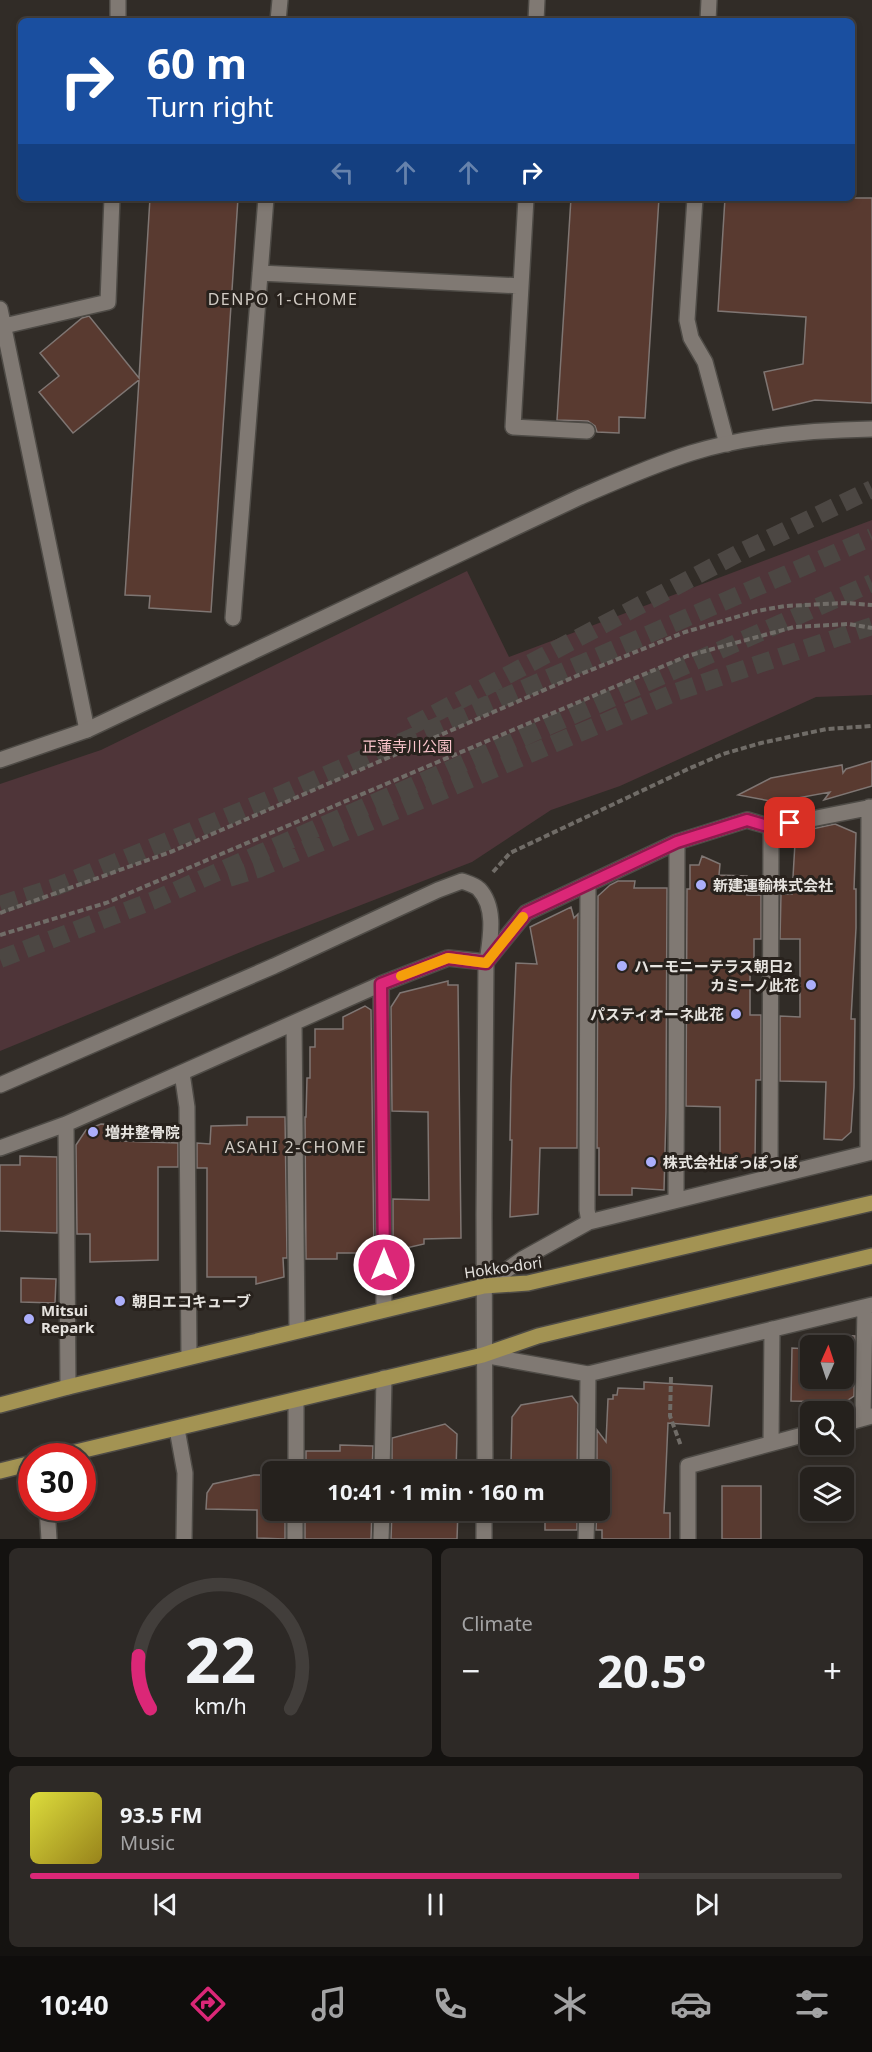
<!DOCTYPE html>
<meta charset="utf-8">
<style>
body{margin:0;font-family:"Noto Sans","Noto Sans JP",sans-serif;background:#2d2926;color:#f1f3f6;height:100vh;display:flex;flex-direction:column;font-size:22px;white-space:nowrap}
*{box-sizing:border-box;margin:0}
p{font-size:20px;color:#a3a3a4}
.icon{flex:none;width:33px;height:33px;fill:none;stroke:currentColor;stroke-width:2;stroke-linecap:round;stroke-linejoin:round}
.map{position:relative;height:1539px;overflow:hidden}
.sheet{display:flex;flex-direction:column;gap:9px;padding:9px;background:#141210;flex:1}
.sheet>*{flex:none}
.top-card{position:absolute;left:18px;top:18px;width:837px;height:183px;border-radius:9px;box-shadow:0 3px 9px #0003,0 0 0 2px #423e3b;background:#1a4fa0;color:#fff;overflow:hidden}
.needle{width:39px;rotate:3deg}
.fabs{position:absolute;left:800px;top:1335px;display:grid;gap:12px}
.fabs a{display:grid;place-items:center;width:54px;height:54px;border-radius:9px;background:#25211d;box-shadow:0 3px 9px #0003,0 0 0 2px #423e3b;font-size:30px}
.speed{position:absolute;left:18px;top:1443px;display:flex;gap:12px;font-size:30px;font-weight:700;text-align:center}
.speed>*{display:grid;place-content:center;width:78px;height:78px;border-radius:50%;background:#25211d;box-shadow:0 3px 9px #0003,0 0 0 2px #423e3b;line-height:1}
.speed .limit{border:9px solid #d22;background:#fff;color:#111}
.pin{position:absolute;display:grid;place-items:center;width:51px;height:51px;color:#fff;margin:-26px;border-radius:12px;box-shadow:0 3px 9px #0006}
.me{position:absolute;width:66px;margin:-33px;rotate:0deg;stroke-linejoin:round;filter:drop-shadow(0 0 4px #0008)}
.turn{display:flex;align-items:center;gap:21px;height:126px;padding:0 30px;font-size:27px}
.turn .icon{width:78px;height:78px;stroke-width:2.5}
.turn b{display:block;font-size:42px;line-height:51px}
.lanes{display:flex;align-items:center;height:57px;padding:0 30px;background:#0003;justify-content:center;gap:30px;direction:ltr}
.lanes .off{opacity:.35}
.big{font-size:45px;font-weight:700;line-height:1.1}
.sheet .widget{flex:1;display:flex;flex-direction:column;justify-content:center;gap:9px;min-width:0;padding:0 21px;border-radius:9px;background:#2d2926}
.sheet .dial{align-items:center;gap:0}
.dial svg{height:156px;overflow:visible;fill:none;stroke:#423e3b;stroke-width:7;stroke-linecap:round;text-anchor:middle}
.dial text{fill:#f1f3f6;stroke:none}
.song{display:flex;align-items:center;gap:18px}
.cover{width:72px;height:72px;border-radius:9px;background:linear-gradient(135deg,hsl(60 70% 55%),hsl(50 70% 35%))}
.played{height:6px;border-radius:3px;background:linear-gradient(90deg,#db2777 75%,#423e3b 75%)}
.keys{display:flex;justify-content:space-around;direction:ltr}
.heat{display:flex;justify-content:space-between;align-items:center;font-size:33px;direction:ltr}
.sheet .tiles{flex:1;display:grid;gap:9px;grid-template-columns:1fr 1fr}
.widget:last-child{grid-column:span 2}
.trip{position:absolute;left:262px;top:1461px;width:348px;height:60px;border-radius:9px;background:#25211d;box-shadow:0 3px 9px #0003,0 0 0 2px #423e3b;font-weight:700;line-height:60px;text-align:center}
.tab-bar{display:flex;height:96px;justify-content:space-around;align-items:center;background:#0f0d0c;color:#a3a3a4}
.tab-bar .icon{width:42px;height:42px}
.tab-bar .active{color:#db2777}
.tab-bar b{font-size:27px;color:#f1f3f6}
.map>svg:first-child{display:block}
.green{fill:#4f3539}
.building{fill:#593a30;stroke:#7f7673;stroke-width:1.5;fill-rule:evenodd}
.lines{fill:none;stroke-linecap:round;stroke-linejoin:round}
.highway-tunnel{stroke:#4c4743;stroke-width:18;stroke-dasharray:18 9;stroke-linecap:butt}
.lane-casing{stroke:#4e4b46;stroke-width:18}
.street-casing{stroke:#4e4b46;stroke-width:18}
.secondary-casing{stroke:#4e4b46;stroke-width:18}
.primary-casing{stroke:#4e4b46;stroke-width:18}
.path{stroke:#706c67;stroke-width:4;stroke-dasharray:6 3;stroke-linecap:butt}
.lane{stroke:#807973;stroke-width:15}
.street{stroke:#807973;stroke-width:15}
.secondary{stroke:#807973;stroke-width:15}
.primary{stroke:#a39353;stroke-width:15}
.route-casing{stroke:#8e194d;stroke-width:15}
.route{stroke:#db2777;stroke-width:10}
.slow{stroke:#f59e0b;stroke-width:10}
.poi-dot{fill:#acaffb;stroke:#28221d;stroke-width:2}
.labels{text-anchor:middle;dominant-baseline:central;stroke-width:6;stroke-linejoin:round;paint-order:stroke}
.park-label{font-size:15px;fill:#fac4cb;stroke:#28221d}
.poi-label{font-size:15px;font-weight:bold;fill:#e6e3df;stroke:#28221d;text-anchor:start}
.street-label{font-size:15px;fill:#e6e3df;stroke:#28221d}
.neighbourhood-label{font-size:16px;letter-spacing:1.5px;fill:#d2ccc5;stroke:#28221d}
</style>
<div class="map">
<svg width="872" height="1539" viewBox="0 0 872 1539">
<rect width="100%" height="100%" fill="#312c27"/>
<path class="green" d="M872,520V695L816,697L620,786L551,810L472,862L253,947L0,1051V784L101,750L467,571L509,657Z"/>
<path class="building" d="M150,198H238L211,612L149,608L150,596L125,595L139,380L73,433L39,392L59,376L40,353L82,318L89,316L139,378Z
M571,198H659L645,418L619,417V433L597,432L595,426L588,421L557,420Z
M725,198H872V403L815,400L773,410L764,372L803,364L806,317L718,311Z
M872,761V786L824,800L830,792L776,802L738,795L771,778L842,765L843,773L846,769Z
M835,824L856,833L854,889H856V928L851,1019H855L854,1087L851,1132L842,1140L824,1139L826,1082L780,1081V1016L800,1017V939H780L781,894H792L795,843L803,831Z
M702,856L720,864L719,875L747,876V895H761V939H754V969H750V1015H761V1080H756L755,1161H720V1107L686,1106L687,889H690V865H699Z
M618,881H635L634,888H667L666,1111L664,1190L632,1188V1195H599V1148H597L598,896L610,885Z
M571,907L574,918L578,914L577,1148H540L538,1214L510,1217L512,1140H510L511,1083L516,963L537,964L530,927Z
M448,981V985H458L461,1238L424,1239V1244L393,1251V1199L429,1200L428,1112L392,1111L391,1007L400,993Z
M365,1006L371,1010L374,1253H337V1259H306L305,1117H306L307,1078H310V1047H315V1029H343V1017Z
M247,1117H285L287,1258H283L284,1277L256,1284V1277H207V1168H197V1143L210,1144L211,1126L247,1125Z
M101,1124L121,1125L120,1141L178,1143V1167H158V1260L90,1262V1234H77L76,1145L86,1130Z
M20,1156L57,1157V1233L0,1231V1165H20Z
M21,1278L56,1279L55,1303L21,1302Z
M835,1335L855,1336L854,1396L845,1402L791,1401L792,1348L808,1349V1339L834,1340ZM810,1346H843V1378H810Z
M644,1382L712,1386L709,1426L668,1423L664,1513H670V1539H602V1530H596L597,1510H600V1472H597V1430L606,1442L608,1399H613V1395H617L618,1388L644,1389Z
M572,1396L578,1404L577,1472H545L546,1464H511L512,1417L521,1405Z
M445,1424L457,1434L456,1472H392V1438Z
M340,1445L373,1446L372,1472H306V1451H340Z
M254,1475H273V1510H285V1539L257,1538V1510L206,1509L207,1493L213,1484Z
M722,1486H761V1539H722Z
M305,1510H372L371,1539H305Z
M392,1510H458L457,1539H391Z
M545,1510H577V1530H545Z"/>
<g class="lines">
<path class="highway-tunnel" d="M411,726L741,552L872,489
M229,878L258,869L676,692L872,626
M0,905L58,886L282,794L872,537
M0,959L152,901L872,583"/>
<defs>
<path id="lane" d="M118,21V0
M278,21L280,0
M536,21L537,0
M708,21L709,0
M526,198L513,427L587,431
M695,198L687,320L691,338L705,362L727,444
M260,273L521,286
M0,309L87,730
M4,326L108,302L112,198
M233,618L266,198"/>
<path id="street" d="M0,760L87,730L580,497C617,481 653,465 691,453C749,435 812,430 872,429
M588,884L587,1210L589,1222
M381,984L384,1309
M294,1023L297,1330
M182,1073L187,1107L189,1357
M0,1085L274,966L438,890L462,881C467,883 475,885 479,889C497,908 490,940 487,962
M66,1124L68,1387
M0,1148L66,1124L381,984L448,958L486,962L526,913L677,842L747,820L771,827L872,807
M868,1153L869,807
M770,1177L771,827
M676,1200L677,842
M484,1286L524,1258L589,1222L872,1152
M483,1355L588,1374L872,1305
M296,1400V1472
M863,1418L865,1307
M843,1424L872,1416
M177,1429L185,1473L184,1539
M771,1443L772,1329
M382,1472L384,1378
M587,1472L588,1374
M47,1508L49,1539
M295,1539V1510
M381,1539L382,1510
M586,1539L587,1510
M688,1539V1466L810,1433"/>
<path id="secondary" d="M485,1472L484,1215L486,962
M484,1539V1510"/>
<path id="primary" d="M0,1405L68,1387L484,1286L528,1283L872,1203
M59,1456L483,1355L538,1336L872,1256
M0,1471L32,1463"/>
</defs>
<use href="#lane" class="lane-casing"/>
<use href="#street" class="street-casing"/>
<use href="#secondary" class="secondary-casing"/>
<use href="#primary" class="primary-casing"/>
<path class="path" d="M493,872L510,853L688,769L723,754L761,743L827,729L872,726
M0,913L173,851L581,674L685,632L757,611L785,606L845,603L872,605
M0,935L106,903L687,656L794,627L849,624L872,628
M671,1377L670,1416L681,1446"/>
<use href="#lane" class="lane"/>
<use href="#street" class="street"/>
<use href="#secondary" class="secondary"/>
<use href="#primary" class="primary"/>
</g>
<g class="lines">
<defs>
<path id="route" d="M384,1265L381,984L448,958L486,963L526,913L677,842L747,820L771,827L790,823"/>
</defs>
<use href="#route" class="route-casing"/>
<use href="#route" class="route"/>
<path class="slow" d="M401,976L448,958L486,963L523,917"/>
</g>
<g class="poi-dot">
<circle cx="701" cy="885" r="6"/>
<circle cx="622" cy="966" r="6"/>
<circle cx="811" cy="985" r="6"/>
<circle cx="736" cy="1014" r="6"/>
<circle cx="93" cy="1132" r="6"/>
<circle cx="651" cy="1162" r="6"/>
<circle cx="120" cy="1301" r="6"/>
<circle cx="29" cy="1319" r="6"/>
</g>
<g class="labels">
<g class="park-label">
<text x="407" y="746">正蓮寺川公園</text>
</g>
<g class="poi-label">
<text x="713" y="885">新建運輸株式会社</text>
<text x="634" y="966">ハーモニーテラス朝日2</text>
<text x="799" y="985" text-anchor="end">カミーノ此花</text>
<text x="724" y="1014" text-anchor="end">パスティオーネ此花</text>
<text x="105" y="1132">増井整骨院</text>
<text x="663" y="1162">株式会社ぽっぽっぽ</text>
<text x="132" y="1301">朝日エコキューブ</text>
<text x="41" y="1310">Mitsui<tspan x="41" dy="17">Repark</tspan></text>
</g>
<g class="street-label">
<text transform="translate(503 1267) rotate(-8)">Hokko-dori</text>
</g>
<g class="neighbourhood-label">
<text x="283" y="299">DENPO 1-CHOME</text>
<text x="296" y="1147">ASAHI 2-CHOME</text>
</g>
</g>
</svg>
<div class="fabs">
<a><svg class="needle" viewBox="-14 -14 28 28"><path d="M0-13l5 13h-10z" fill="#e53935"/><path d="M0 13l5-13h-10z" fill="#a3a3a4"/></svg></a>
<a><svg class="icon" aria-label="search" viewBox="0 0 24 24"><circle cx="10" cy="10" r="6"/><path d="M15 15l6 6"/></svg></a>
<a><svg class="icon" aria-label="layers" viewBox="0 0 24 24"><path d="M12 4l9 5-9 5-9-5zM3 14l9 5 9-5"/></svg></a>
</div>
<div class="speed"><div class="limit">30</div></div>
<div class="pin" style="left:790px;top:823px;background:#d93025"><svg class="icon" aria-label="arrive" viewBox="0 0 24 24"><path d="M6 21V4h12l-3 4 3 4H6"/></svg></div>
<svg class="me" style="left:384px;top:1265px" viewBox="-20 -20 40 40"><circle r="17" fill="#db2777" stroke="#fff" stroke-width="3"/><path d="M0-11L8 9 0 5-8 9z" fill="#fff"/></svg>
<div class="trip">10:41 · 1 min · 160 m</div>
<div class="top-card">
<div class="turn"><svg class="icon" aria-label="right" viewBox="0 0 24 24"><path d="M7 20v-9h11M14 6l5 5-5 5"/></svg><div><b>60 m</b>Turn right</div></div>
<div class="lanes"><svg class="icon off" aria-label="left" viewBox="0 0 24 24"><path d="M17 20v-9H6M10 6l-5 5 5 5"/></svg><svg class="icon off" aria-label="ahead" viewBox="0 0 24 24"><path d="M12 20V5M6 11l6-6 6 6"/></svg><svg class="icon off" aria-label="ahead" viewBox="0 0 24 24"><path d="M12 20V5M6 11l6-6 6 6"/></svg><svg class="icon" aria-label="right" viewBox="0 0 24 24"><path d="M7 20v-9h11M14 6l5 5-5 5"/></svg></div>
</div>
</div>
<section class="sheet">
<div class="tiles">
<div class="widget dial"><svg viewBox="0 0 100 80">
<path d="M14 69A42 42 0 1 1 86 69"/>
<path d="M14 69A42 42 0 0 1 8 42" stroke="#db2777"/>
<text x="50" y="56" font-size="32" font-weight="700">22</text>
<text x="50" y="72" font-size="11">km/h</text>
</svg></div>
<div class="widget"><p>Climate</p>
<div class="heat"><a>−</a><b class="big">20.5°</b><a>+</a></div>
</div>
<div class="widget">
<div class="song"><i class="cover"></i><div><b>93.5 FM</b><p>Music</p></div></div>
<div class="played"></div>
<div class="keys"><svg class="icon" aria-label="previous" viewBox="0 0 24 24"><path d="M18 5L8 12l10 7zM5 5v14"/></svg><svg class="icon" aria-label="pause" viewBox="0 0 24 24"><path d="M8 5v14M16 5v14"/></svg><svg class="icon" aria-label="next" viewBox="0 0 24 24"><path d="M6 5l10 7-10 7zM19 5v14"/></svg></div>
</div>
</div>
</section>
<nav class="tab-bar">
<b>10:40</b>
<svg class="icon active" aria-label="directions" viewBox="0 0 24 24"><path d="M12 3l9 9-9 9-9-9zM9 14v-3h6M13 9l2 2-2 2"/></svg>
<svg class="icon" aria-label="music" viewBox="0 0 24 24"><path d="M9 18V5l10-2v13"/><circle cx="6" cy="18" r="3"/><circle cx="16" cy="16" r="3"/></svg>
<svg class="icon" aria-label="phone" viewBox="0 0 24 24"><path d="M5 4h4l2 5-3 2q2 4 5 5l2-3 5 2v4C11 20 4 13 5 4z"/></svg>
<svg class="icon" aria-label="climate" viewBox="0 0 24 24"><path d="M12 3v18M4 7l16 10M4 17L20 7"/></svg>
<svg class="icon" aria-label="car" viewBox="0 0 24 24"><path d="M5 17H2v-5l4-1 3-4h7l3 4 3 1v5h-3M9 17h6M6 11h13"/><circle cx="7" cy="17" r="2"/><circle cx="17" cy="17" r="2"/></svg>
<svg class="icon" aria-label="filters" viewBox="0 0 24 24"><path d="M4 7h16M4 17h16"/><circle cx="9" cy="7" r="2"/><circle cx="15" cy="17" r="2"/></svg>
</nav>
